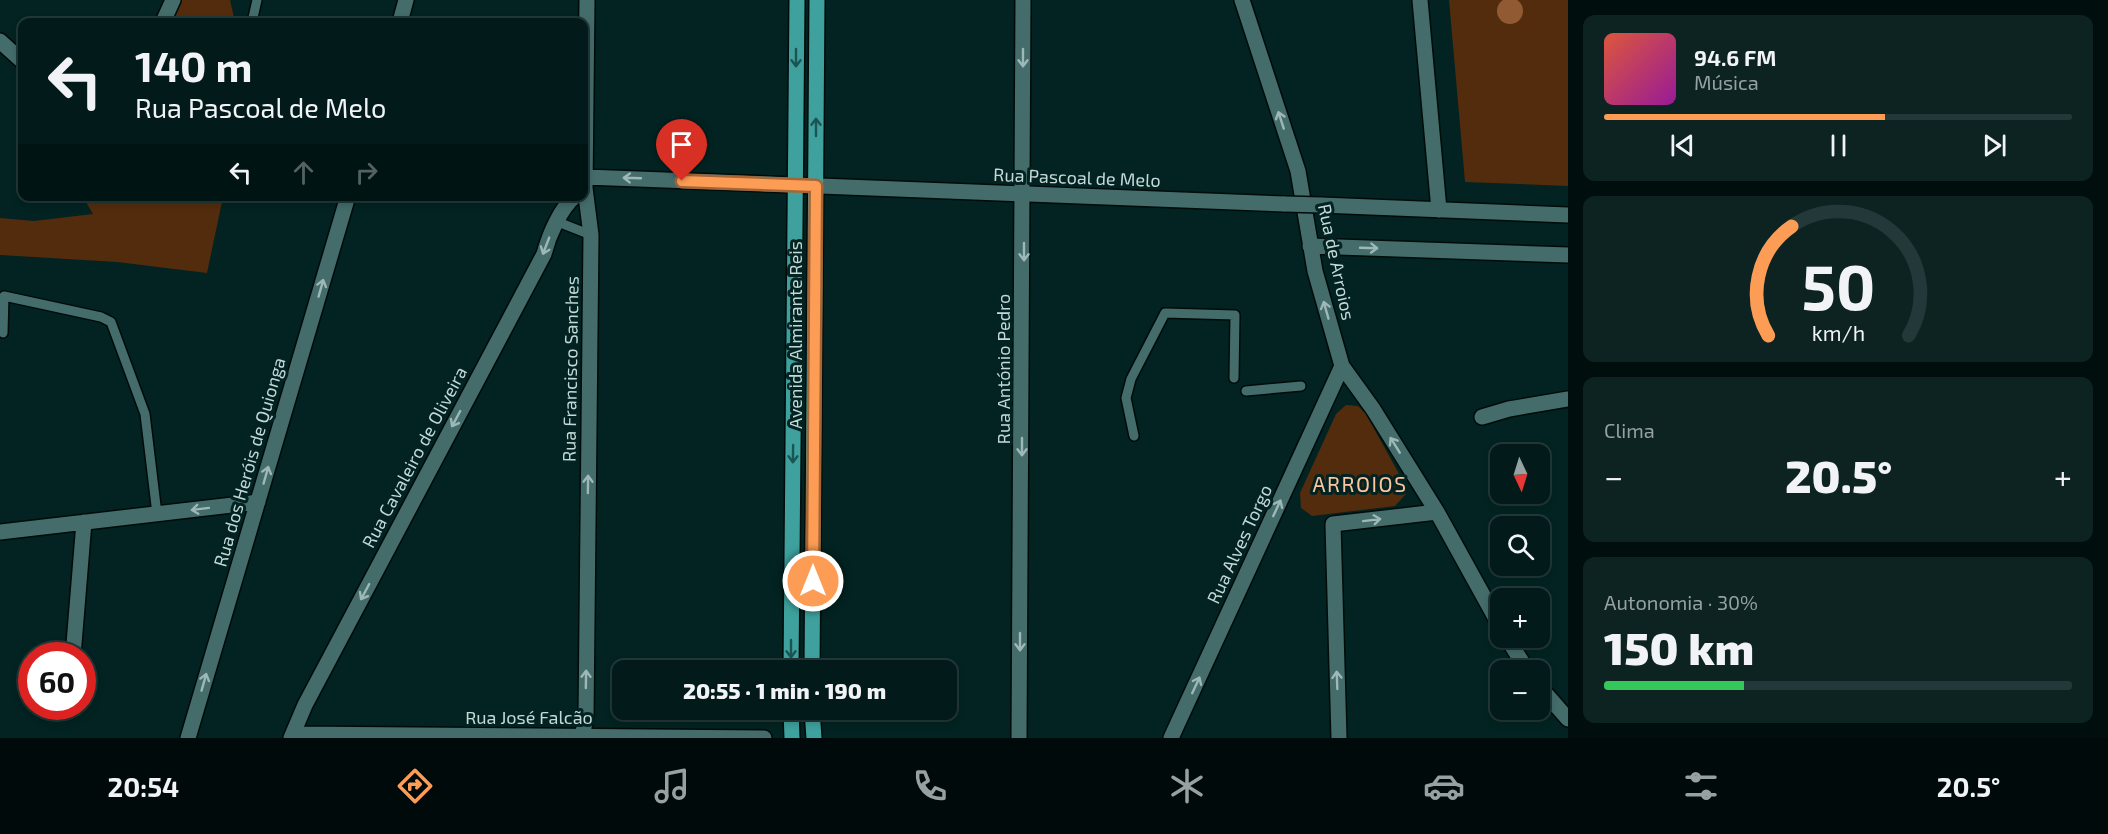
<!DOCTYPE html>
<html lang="pt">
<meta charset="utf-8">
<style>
body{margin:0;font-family:"Exo 2",sans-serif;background:#0c2322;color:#f1f3f6;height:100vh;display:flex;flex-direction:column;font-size:22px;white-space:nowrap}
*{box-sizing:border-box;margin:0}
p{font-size:20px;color:#96a1a2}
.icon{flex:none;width:33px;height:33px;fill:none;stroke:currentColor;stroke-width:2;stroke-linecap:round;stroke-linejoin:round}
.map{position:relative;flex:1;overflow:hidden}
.sheet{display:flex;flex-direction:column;gap:15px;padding:15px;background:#010e0e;width:540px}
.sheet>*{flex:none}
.hud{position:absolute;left:18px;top:18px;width:570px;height:183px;border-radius:12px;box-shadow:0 3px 9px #0003,0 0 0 2px #233838;background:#021a19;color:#f1f3f6;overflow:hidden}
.needle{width:39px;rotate:176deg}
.buttons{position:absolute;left:1490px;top:444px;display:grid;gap:12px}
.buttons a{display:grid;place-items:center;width:60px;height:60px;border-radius:12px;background:#021a19;box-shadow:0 3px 9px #0003,0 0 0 2px #233838;font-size:30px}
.speed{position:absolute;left:18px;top:642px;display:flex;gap:12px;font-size:30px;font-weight:700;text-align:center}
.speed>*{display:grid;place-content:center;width:78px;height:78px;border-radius:50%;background:#021a19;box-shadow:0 3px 9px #0003,0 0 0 2px #233838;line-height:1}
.speed .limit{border:9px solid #d22;background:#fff;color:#111}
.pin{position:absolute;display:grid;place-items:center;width:51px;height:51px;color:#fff;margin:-62px -26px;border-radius:50% 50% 50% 0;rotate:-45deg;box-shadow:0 0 6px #0007}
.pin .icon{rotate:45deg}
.me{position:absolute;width:66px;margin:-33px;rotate:0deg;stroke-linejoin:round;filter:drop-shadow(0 0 4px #0008)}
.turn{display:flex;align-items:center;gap:21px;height:126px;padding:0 18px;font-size:27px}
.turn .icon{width:78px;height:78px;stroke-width:2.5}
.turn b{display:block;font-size:42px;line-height:51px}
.lanes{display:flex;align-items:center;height:57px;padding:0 18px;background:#0003;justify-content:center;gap:30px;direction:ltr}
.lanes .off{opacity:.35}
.big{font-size:45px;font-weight:800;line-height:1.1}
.sheet .widget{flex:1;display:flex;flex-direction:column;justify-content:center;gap:9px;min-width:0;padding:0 21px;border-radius:12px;background:#0c2322}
.sheet .dial{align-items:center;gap:0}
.dial svg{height:156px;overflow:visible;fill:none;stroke:#233838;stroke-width:7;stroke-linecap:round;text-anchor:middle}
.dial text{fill:#f1f3f6;stroke:none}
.song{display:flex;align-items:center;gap:18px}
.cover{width:72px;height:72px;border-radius:9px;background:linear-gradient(135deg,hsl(10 70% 55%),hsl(300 70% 35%))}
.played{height:6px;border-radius:3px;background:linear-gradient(90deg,#fd9d55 60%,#233838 60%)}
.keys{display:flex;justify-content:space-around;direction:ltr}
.heat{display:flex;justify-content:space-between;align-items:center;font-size:33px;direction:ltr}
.charge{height:9px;border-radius:4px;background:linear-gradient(90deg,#34c759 30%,#233838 0)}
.trip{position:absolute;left:612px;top:660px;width:345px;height:60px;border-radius:12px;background:#021a19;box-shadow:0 3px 9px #0003,0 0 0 2px #233838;font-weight:800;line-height:60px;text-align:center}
.tab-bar{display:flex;height:96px;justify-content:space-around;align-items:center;background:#010a0a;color:#96a1a2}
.tab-bar .icon{width:42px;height:42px}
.tab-bar .selected{color:#fd9d55}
.tab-bar b{font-size:27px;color:#f1f3f6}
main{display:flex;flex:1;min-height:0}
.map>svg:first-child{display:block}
.green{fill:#522c0d}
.water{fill:#915a33}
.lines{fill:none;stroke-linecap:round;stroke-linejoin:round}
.lane-casing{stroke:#000b0a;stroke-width:12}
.street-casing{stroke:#000b0a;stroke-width:18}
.secondary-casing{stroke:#000b0a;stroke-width:18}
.primary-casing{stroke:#000b0a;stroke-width:18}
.lane{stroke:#436c6a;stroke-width:9}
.street{stroke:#436c6a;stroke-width:15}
.secondary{stroke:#436c6a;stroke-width:15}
.primary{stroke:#3ea19d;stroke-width:15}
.secondary-bridge-casing{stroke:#000b0a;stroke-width:18;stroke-linecap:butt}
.secondary-bridge{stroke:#436c6a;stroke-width:15}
.oneway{stroke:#1a5553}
.oneway2{stroke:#9db8b6}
.route-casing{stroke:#a46637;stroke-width:15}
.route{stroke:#fd9d55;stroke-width:10}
.labels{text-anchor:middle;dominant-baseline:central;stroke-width:6;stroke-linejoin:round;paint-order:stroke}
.street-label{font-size:18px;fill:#c3d8d7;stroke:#022321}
.quarter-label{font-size:21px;letter-spacing:1.5px;fill:#fcc5a0;stroke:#022321}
</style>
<main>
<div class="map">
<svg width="1568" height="738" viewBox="0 0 1568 738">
<rect width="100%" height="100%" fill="#022321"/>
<path class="green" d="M180,0H230L235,22H169Z
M1449,0H1568V186L1465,182Z
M83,197H223L207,273L117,262L0,255V218L34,221L93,214Z
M1346,405L1358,406L1366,414L1404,483L1406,494L1395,506L1312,516L1301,508L1300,493L1336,414Z"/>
<path class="water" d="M1497 11a13 13 0 1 1 26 0a13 13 0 1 1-26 0Z"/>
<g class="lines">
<defs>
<path id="lane" d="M252,22L257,0
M514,196H534
M558,222L591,235
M3,333L4,296L101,317L111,322L145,414L157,514
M1246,391L1301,386
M1134,436L1126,398L1131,379L1165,313L1235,315L1234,378"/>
<path id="street" d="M1242,0L1298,171L1315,271L1342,366L1373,409L1437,512L1500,626
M1420,0L1439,210
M163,22L173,0
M400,22L406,0
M0,41L22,61
M585,177L795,185
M1310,246L1568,255
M1482,417L1509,409L1568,399
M0,532L258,502
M1507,638L1527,670
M73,656L84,522
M1539,686L1568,719
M293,734L764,738
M188,738L348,196
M291,738L305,705L544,254C549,235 560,209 575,196
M582,738L586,717L591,235L585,188L587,0
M1019,738L1023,0
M1171,738L1342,366
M1339,738L1333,524L1437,512"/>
<path id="secondary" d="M795,185L1285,204
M1321,205L1568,215"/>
<path id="primary" d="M791,670L797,0
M812,670L817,0
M791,710L792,738
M812,710L814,738"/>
</defs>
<use href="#lane" class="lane-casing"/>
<use href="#street" class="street-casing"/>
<use href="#secondary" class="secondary-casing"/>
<use href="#primary" class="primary-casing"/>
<use href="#lane" class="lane"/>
<use href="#street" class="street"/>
<use href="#secondary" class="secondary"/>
<use href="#primary" class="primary"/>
<defs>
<path id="secondary-bridge" d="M1285,204L1321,205"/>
</defs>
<use href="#secondary-bridge" class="secondary-bridge-casing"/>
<use href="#secondary-bridge" class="secondary-bridge"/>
</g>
<defs><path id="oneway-shaft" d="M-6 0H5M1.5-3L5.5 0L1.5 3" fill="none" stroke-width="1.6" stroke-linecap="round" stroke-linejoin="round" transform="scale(1.5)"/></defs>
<g class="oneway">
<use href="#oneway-shaft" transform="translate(796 58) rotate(90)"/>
<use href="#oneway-shaft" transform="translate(816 127) rotate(-90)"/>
<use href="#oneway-shaft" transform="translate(793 454) rotate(91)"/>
<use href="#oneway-shaft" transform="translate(791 649) rotate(90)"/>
</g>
<g class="oneway2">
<use href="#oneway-shaft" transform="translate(1023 58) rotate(90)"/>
<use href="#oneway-shaft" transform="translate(1281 120) rotate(-108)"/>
<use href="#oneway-shaft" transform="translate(632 178) rotate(-178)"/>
<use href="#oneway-shaft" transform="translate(546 246) rotate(111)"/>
<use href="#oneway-shaft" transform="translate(1369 248) rotate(2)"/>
<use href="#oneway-shaft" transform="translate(1024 252) rotate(90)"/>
<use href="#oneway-shaft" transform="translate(321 288) rotate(-74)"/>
<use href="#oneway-shaft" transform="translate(1326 310) rotate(-106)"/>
<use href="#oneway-shaft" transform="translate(456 419) rotate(118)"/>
<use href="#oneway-shaft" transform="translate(1395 445) rotate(-122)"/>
<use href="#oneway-shaft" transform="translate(1022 447) rotate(90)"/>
<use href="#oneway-shaft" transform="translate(266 475) rotate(-74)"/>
<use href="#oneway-shaft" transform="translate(588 484) rotate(-89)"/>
<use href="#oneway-shaft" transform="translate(1277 508) rotate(-65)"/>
<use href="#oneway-shaft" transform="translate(200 509) rotate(173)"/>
<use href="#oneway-shaft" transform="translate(1372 520) rotate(-7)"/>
<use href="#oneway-shaft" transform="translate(365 592) rotate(118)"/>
<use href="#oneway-shaft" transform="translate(1020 642) rotate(90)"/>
<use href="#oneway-shaft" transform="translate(586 679) rotate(-89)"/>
<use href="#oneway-shaft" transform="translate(1337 680) rotate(-92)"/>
<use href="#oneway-shaft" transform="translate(204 682) rotate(-74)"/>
<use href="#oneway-shaft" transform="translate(1196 685) rotate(-65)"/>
</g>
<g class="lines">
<defs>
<path id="route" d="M682,181L816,186L813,581"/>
</defs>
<use href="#route" class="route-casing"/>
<use href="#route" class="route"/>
</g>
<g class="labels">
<g class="street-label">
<text transform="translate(1077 177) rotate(2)">Rua Pascoal de Melo</text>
<text transform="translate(1337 262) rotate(78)">Rua de Arroios</text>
<text transform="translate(795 335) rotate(-90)">Avenida Almirante Reis</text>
<text transform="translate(570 369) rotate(-89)">Rua Francisco Sanches</text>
<text transform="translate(1003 369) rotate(-90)">Rua António Pedro</text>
<text transform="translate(414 457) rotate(-62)">Rua Cavaleiro de Oliveira</text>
<text transform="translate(249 462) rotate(-74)">Rua dos Heróis de Quionga</text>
<text transform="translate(1239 544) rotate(-65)">Rua Alves Torgo</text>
<text x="529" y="717">Rua José Falcão</text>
</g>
<g class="quarter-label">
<text x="1360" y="483">ARROIOS</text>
</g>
</g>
</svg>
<div class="buttons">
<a><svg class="needle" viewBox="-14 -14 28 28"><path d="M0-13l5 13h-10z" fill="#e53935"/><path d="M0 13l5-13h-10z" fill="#96a1a2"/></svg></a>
<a><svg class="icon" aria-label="search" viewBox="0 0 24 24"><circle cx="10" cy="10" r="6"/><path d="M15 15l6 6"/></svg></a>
<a>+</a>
<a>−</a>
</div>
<div class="speed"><div class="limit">60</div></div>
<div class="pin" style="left:682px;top:181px;background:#d93025"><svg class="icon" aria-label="arrive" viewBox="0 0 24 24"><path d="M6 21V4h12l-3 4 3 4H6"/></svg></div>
<svg class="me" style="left:813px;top:581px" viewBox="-20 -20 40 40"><circle r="17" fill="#fd9d55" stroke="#fff" stroke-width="3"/><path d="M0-11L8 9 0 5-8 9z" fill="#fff"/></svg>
<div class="trip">20:55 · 1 min · 190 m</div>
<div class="hud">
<div class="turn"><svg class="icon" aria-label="left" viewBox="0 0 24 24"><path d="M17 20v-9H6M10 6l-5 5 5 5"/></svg><div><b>140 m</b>Rua Pascoal de Melo</div></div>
<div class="lanes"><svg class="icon" aria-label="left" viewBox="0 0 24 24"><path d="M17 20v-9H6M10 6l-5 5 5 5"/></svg><svg class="icon off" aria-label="ahead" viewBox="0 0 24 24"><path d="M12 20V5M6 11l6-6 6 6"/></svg><svg class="icon off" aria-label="right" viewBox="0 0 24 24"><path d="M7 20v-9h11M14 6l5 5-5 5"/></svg></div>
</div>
</div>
<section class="sheet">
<div class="widget">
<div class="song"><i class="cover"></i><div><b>94.6 FM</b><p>Música</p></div></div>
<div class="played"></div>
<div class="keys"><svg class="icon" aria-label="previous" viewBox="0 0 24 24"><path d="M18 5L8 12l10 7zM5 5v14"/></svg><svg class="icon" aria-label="pause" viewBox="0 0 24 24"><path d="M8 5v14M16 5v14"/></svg><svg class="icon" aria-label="next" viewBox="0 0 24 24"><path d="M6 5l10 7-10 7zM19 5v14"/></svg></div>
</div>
<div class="widget dial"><svg viewBox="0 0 100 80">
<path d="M14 69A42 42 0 1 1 86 69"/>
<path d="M14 69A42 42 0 0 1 26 13" stroke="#fd9d55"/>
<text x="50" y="56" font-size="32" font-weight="700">50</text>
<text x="50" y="72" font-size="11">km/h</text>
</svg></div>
<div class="widget"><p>Clima</p>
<div class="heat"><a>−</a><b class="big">20.5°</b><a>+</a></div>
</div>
<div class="widget"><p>Autonomia · 30%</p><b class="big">150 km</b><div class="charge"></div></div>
</section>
</main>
<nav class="tab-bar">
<b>20:54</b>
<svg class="icon selected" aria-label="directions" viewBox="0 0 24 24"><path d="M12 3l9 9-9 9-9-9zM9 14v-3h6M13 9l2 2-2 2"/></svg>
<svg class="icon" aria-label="music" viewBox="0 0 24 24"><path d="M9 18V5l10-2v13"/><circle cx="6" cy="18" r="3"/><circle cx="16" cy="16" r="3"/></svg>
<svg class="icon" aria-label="phone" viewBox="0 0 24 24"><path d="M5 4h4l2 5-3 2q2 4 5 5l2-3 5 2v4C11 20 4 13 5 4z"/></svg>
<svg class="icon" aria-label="climate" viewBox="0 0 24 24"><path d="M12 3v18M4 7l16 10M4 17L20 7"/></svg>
<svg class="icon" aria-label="car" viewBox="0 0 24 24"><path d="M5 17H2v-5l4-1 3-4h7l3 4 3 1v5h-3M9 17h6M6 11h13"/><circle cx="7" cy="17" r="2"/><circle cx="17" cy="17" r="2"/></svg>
<svg class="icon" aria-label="filters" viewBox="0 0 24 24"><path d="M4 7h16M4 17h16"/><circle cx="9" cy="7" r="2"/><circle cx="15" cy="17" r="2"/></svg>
<b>20.5°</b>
</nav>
